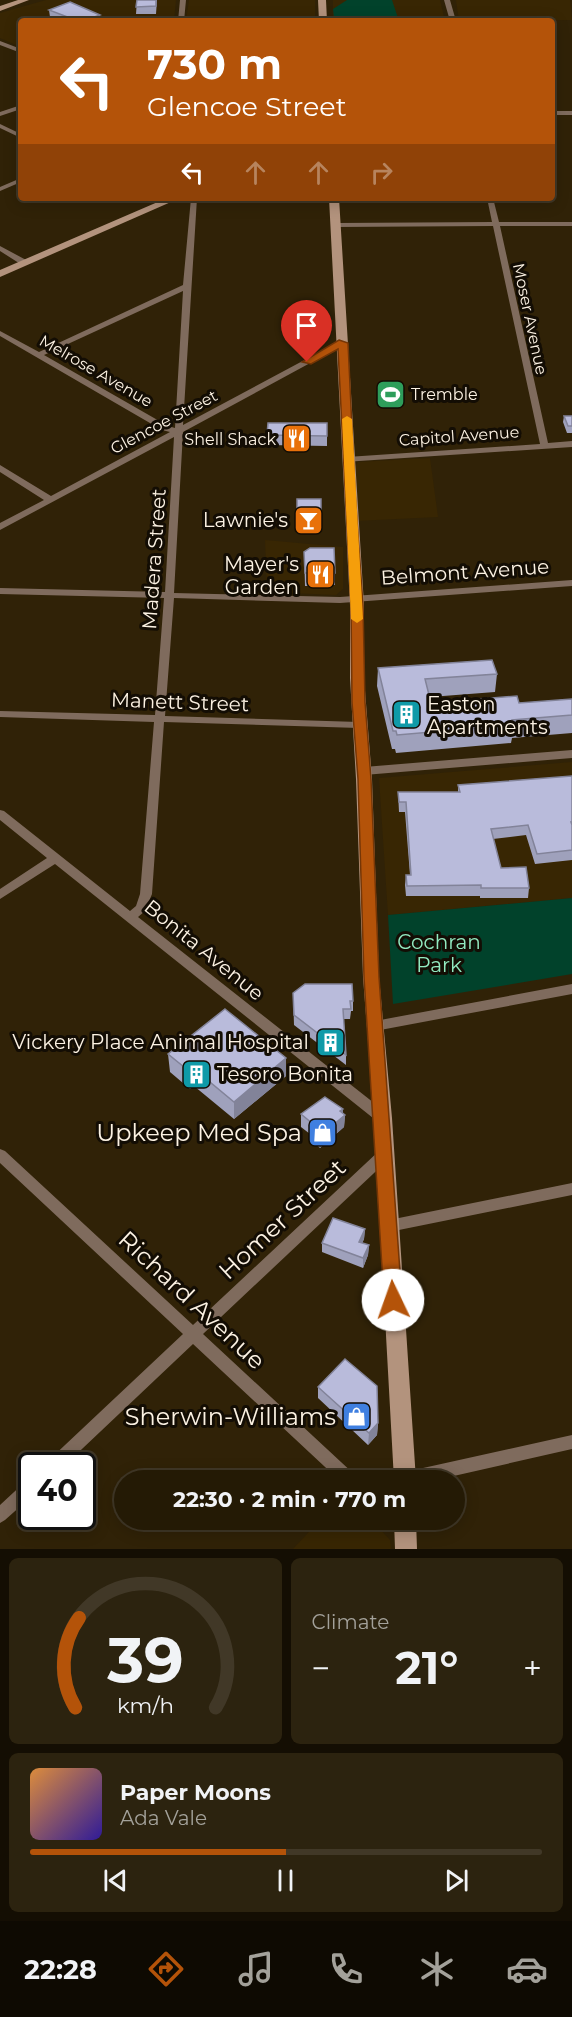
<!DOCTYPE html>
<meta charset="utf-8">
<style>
body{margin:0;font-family:Montserrat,sans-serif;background:#2c230f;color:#f1f3f6;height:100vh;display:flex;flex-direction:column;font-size:22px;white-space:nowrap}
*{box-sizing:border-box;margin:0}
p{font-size:20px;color:#a3a19a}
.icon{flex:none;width:33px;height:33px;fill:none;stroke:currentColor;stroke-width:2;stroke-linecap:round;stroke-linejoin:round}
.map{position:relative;height:1549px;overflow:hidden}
.details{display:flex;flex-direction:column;gap:9px;padding:9px;background:#140e03;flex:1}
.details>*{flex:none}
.guide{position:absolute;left:18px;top:18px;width:537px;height:183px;border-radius:6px;box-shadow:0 3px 15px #0003,0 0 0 2px #413827;background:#b45309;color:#fff;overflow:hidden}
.speed{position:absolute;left:18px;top:1452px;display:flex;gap:12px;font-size:30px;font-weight:700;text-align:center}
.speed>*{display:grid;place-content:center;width:78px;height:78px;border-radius:50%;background:#241a05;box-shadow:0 3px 15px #0003,0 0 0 2px #413827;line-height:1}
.speed .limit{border:3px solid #111;border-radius:9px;background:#fff;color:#111}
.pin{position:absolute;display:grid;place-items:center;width:51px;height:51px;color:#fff;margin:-62px -26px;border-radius:50% 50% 50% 0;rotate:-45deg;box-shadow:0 0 6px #0007}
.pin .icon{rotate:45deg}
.me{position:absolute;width:66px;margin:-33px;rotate:357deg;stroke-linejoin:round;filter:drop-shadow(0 0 4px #0008)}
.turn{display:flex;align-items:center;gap:21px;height:126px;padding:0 30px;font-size:27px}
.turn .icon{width:78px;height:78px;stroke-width:2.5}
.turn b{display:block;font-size:42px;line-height:51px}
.lanes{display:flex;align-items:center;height:57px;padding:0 30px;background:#0003;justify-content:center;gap:30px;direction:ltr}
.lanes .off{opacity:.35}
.big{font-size:45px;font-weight:700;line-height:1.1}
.details .widget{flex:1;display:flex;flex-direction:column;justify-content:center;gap:9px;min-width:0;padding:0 21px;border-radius:9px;background:#2c230f}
.details .dial{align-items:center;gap:0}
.dial svg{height:156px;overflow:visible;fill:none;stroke:#413827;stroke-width:7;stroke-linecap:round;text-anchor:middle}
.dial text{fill:#f1f3f6;stroke:none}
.song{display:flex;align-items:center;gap:18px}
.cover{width:72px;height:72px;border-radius:9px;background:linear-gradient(135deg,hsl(30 70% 55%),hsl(250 70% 35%))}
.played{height:6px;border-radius:3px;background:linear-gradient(90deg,#b45309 50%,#413827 50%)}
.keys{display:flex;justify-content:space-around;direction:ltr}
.heat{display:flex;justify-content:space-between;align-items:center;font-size:33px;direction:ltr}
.details .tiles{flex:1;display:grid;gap:9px;grid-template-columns:1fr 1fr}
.widget:last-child{grid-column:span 2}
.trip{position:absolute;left:114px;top:1470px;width:351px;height:60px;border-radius:30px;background:#241a05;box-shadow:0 3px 15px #0003,0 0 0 2px #413827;font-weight:700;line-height:60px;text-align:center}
.dock{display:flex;height:96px;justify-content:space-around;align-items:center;background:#0e0a02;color:#a3a19a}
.dock .icon{width:42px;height:42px}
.dock .current{color:#b45309}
.dock b{font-size:27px;color:#f1f3f6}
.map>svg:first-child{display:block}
.built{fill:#382603}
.green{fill:#01422b}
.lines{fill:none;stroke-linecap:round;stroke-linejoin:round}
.street{fill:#7f6b5d;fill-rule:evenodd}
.secondary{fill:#b3937d;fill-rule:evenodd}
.wall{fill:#9fa1bc}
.shaded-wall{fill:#828399}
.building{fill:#b9bbdb;stroke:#828399;stroke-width:1.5}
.route{fill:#b45309;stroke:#753606;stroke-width:1.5}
.slow{fill:#f59e0b}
.labels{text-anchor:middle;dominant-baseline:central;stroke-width:6;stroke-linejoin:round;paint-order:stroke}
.far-street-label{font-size:16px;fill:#fcf2e3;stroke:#130d04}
.far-poi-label{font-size:16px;fill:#fcf2e3;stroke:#130d04;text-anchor:start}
.poi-label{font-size:20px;fill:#fcf2e3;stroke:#130d04;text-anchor:end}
.street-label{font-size:20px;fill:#fcf2e3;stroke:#130d04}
.park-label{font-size:20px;fill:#92eac1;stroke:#130d04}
.near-poi-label{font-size:24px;fill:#fcf2e3;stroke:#130d04;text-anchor:end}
.near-street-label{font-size:24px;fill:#fcf2e3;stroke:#130d04}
</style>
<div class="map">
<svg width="572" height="1549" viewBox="0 0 572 1549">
<rect width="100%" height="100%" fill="#302207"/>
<path class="built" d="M46,0H176L174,21H21V47L0,38V13Z
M189,0H315V21H186Z
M333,0H440L445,21H333Z
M456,0H570L572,20L459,21Z
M430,458L438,517L355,521V466L358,462Z
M265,540L343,547V589L336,595L267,592Z
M572,762V898L388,915L379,778Z
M320,1520H372L390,1540L391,1549H293Z"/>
<path class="green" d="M347,0H392L398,18H334L333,9Z
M572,898V974L393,1004L388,915Z"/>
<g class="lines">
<path class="street" d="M180,0H186L184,21H178Z
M444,0H450L456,21H450Z
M0,41L21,49V53L0,45Z
M21,105V109L0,116V112Z
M552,111H572V115H552Z
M0,124L21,134V138L0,128Z
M21,178V182L0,191V187Z
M191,198H197L183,425L340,341L347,343L183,432L174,593L340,597L572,580V586L340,603L174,598L165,716L359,722L364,725L359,728L164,722L152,894L145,911L138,917L388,1114L389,1118L388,1122L383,1123L378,1122L55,864L0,899V889L47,858L0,820V810L4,811L130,911L136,906L140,894L154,722L0,717V711L155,715L164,598L0,594V588L165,592L174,437L0,530V523L44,500L0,472V465L51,496L170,432L162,430L0,336V331L39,352L183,285ZM183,291L175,428L168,426L44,355Z
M487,198H493L499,222H572V226H500L548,443L572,441V447L344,462L343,460L347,457L540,444L493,226L337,227L334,225L337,223L492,222Z
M0,246L28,261L29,263L22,265L0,251Z
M572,750V758L364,775L359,771L364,767Z
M572,984V994L375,1031L371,1029L369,1026L371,1023L375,1021Z
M385,1148L390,1150L391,1154L390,1158L203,1334L355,1475L357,1480H339L193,1344L64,1466H46L48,1461L183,1334L0,1163V1149L5,1151L193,1325L380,1150Z
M572,1183V1195L389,1232L384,1230L382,1226L384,1222L389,1220Z
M572,1435V1449L436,1480H397L400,1475L405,1472Z
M32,1478V1496L5,1520L0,1523V1505L27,1480Z"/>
<path class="secondary" d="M18,0H29L0,11V6Z
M318,0H326L327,21H319Z
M167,198H180L0,277V270Z
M329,198H339L364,605V678L372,779L379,977L392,1118L416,1480H394L374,1118L363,977L356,779L350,678V605Z
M394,1520H416L417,1549H395Z"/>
</g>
<path class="wall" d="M137,0H157L156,14H136Z
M49,10L100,15L101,21H60L50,17Z
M564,416H572V433H567L563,422Z
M327,423V446L268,445L267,435Z
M297,499L321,516V528H297Z
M304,552L335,573V585L305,586Z
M378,668L497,674L495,692L430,697L431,703H519L572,699V733L512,738L511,743L396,753L395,749H392L377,686Z
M572,776V860L535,864L526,835L493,839L501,868L529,888L528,898H480V896H406L405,885L406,875H410L405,812H399L398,792H458V785Z
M293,993L353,1001V1011H351L350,1019H343L346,1055V1065L294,1025Z
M168,1054L286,1076L234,1119L194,1086L190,1089L170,1072Z
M343,1109V1113L345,1115L344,1127L320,1148L310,1140V1134L301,1127V1114Z
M365,1229L364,1239L362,1243L369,1245L368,1255L363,1268L322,1252V1243Z
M318,1387L378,1423L377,1435L368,1445L318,1398Z"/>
<path class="shaded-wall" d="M100,15L101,21H83Z
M286,1058V1076L234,1119V1102Z
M193,1068L194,1086L190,1089L189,1071Z
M343,1109V1117L345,1115L344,1127L320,1148V1136Z
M365,1229L364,1239L359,1251V1242Z
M369,1245L368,1255L363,1268V1258Z
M378,1423L377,1435L368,1445L369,1433Z"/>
<path class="building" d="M137,0H156V6L136,7Z
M70,2L100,15L83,21H78L49,10Z
M564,416H572V426H568Z
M268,423H327V436L267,435Z
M297,499H321V516L297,515Z
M310,548H334L335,573H305L304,552Z
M492,660L497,674L425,679L431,703L517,696L519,703L572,699V715L512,720L513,725L397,735L396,731H393L378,668Z
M572,776V822H571L572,825V850L537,854L528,825L491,829L501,868L526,867L529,888H481V885L407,886L406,875H411L406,802H399L398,792H460L458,785Z
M305,984H352L353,1001H350L351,1009H343L346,1055L294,1015L293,993Z
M225,1009L286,1058L234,1102L193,1068L189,1071L168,1054Z
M325,1097L343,1109L340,1111L345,1115L320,1136L310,1127L313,1124L301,1114Z
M333,1218L365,1229L359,1242L369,1245L363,1258L322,1243Z
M345,1359L377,1386L378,1423L369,1433L318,1387Z"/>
<path class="route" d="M339,340L348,343L355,492L363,605L365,702L371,779L379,977L402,1300L400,1306L393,1308L387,1306L384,1300L364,977L358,779L352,702L351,605L338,349L311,364L302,362Z"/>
<path class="slow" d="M347,416L352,419L363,619L357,623L351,619L342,419Z"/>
<defs>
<symbol id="stadium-square" viewBox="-11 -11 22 22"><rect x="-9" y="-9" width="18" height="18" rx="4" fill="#2e9e5b" stroke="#130d04"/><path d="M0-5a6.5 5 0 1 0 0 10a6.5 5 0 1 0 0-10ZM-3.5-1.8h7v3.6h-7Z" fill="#fff"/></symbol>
<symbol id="restaurant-square" viewBox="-11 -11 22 22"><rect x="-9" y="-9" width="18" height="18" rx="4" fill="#e8710a" stroke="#130d04"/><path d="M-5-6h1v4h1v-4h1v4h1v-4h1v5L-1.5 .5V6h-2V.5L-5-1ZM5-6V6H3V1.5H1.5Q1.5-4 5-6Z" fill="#fff"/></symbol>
<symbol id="bar-square" viewBox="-11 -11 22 22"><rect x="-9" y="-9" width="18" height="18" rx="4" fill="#e8710a" stroke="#130d04"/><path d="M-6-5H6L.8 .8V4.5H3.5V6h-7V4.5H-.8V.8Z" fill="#fff"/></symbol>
<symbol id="building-square" viewBox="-11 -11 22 22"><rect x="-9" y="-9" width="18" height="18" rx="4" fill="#0f9aa8" stroke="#130d04"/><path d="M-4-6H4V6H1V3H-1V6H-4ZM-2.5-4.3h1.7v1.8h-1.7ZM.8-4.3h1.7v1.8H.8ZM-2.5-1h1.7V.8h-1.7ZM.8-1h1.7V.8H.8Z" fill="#fff"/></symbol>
<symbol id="shop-square" viewBox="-11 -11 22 22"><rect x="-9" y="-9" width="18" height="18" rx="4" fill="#3f7fe0" stroke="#130d04"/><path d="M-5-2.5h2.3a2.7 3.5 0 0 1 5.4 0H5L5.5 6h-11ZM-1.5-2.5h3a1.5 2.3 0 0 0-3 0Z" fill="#fff"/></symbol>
</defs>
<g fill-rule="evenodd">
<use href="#stadium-square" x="374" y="378" width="33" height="33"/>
<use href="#restaurant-square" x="280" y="422" width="33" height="33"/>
<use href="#bar-square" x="292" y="504" width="33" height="33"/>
<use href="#restaurant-square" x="304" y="558" width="33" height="33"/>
<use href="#building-square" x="390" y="698" width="33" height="33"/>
<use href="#building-square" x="314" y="1026" width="33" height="33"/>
<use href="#building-square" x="180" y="1058" width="33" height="33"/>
<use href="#shop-square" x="306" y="1116" width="33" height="33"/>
<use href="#shop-square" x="340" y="1400" width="33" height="33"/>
</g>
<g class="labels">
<g class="far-street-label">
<text transform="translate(530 319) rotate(78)">Moser Avenue</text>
<text transform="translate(96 371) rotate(30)">Melrose Avenue</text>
<text transform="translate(164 422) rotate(-28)">Glencoe Street</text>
<text transform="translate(459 436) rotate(-4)">Capitol Avenue</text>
</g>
<g class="far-poi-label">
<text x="411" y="394">Tremble</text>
<text x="276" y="439" text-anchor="end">Shell Shack</text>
</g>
<g class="poi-label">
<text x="288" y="520">Lawnie's</text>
<text x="299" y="564">Mayer's<tspan x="299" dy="23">Garden</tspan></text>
<text x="427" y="704" text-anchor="start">Easton<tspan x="427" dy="23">Apartments</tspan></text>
<text x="309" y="1042">Vickery Place Animal Hospital</text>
<text x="217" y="1074" text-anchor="start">Tesoro Bonita</text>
</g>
<g class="street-label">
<text transform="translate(154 559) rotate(-86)">Madera Street</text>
<text transform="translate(465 572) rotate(-4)">Belmont Avenue</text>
<text transform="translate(180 702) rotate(2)">Manett Street</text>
<text transform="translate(204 950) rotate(39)">Bonita Avenue</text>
</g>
<g class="park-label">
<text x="439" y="942">Cochran<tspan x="439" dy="23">Park</tspan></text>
</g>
<g class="near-poi-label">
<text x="302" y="1132">Upkeep Med Spa</text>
<text x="336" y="1416">Sherwin-Williams</text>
</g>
<g class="near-street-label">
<text transform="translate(282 1219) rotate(-43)">Homer Street</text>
<text transform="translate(192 1300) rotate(43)">Richard Avenue</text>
</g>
</g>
</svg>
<div class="speed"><div class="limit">40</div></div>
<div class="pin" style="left:307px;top:362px;background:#d93025"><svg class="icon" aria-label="arrive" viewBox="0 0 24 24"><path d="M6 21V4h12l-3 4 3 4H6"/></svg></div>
<svg class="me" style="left:393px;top:1300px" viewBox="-20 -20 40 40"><circle r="19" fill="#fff"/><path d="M0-13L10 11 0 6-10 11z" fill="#b45309"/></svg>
<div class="trip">22:30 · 2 min · 770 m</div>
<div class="guide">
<div class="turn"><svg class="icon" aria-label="left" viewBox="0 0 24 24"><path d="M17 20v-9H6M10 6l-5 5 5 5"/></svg><div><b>730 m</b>Glencoe Street</div></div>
<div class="lanes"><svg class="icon" aria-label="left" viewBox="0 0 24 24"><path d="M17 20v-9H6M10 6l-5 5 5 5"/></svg><svg class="icon off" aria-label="ahead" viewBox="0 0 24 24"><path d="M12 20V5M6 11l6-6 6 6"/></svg><svg class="icon off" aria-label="ahead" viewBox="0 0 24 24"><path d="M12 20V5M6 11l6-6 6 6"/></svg><svg class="icon off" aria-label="right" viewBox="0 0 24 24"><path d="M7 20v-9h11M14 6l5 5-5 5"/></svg></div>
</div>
</div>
<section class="details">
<div class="tiles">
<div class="widget dial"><svg viewBox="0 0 100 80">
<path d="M14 69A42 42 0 1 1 86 69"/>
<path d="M14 69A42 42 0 0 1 16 23" stroke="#b45309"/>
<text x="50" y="56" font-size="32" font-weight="700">39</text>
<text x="50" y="72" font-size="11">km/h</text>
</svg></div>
<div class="widget"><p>Climate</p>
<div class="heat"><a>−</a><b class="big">21°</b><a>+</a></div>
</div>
<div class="widget">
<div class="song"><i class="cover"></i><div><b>Paper Moons</b><p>Ada Vale</p></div></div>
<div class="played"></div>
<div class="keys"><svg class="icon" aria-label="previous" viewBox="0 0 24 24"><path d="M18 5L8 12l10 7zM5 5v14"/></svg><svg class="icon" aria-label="pause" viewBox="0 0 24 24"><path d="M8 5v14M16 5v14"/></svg><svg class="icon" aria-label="next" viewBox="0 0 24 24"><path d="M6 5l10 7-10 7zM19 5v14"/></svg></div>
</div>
</div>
</section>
<nav class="dock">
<b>22:28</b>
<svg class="icon current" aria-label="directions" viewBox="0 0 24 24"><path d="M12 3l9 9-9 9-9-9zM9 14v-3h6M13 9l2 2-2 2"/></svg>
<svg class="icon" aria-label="music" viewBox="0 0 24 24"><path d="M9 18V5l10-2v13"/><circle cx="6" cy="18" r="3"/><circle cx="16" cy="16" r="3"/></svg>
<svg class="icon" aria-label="phone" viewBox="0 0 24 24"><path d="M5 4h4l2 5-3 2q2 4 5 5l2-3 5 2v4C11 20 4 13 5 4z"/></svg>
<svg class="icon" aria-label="climate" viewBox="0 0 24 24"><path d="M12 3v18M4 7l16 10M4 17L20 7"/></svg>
<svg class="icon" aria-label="car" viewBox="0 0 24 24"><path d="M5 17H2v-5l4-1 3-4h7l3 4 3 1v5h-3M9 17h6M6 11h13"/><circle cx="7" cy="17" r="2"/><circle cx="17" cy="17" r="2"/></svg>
</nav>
